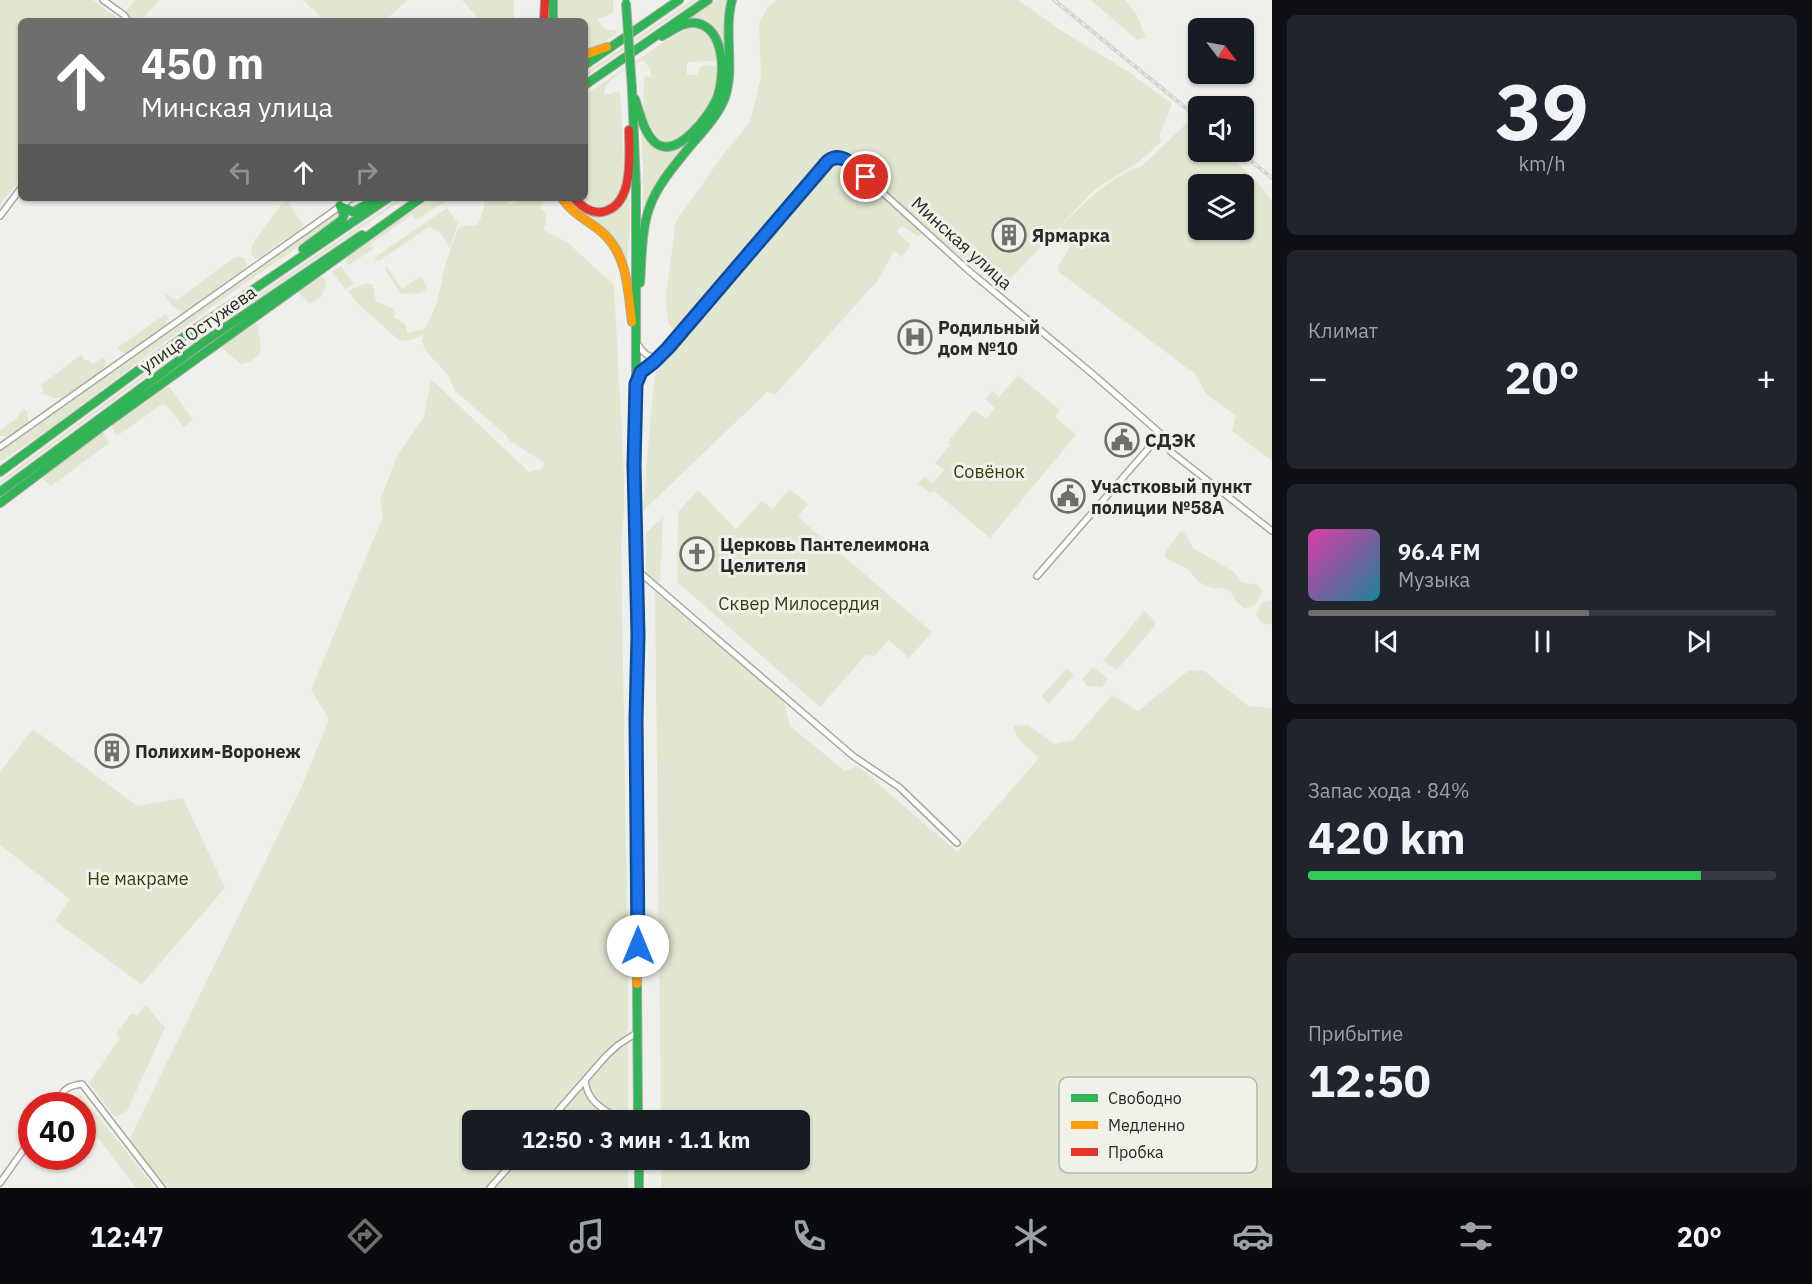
<!DOCTYPE html>
<html lang="ru">
<meta charset="utf-8">
<style>
body{margin:0;font-family:"IBM Plex Sans",sans-serif;background:#20242c;color:#f1f3f6;height:100vh;display:flex;flex-direction:column;font-size:22px;white-space:nowrap}
*{box-sizing:border-box;margin:0}
p{font-size:20px;color:#9ea1a6}
.icon{flex:none;width:33px;height:33px;fill:none;stroke:currentColor;stroke-width:2;stroke-linecap:round;stroke-linejoin:round}
.map{position:relative;flex:1;overflow:hidden}
.details{display:flex;flex-direction:column;gap:15px;padding:15px;background:#0d0f14;width:540px}
.details>*{flex:none}
.top-card{position:absolute;left:18px;top:18px;width:570px;height:183px;border-radius:9px;box-shadow:0 2px 4px #0004;background:#6e6f6c;color:#fff;overflow:hidden}
.needle{width:39px;rotate:122deg}
.fabs{position:absolute;left:1188px;top:18px;display:grid;gap:12px}
.fabs a{display:grid;place-items:center;width:66px;height:66px;border-radius:9px;background:#171b24;box-shadow:0 2px 4px #0004;font-size:30px}
.speed{position:absolute;left:18px;top:1092px;display:flex;gap:12px;font-size:30px;font-weight:700;text-align:center}
.speed>*{display:grid;place-content:center;width:78px;height:78px;border-radius:50%;background:#171b24;box-shadow:0 2px 4px #0004;line-height:1}
.speed .limit{border:9px solid #d22;background:#fff;color:#111}
.pin{position:absolute;display:grid;place-items:center;width:51px;height:51px;color:#fff;margin:-26px;border:3px solid #fff;border-radius:50%;box-shadow:0 2px 6px #0007}
.me{position:absolute;width:66px;margin:-33px;rotate:0deg;stroke-linejoin:round;filter:drop-shadow(0 0 4px #0008)}
.turn{display:flex;align-items:center;gap:21px;height:126px;padding:0 24px;font-size:27px}
.turn .icon{width:78px;height:78px;stroke-width:2.5}
.turn b{display:block;font-size:42px;line-height:51px}
.lanes{display:flex;align-items:center;height:57px;padding:0 24px;background:#0003;justify-content:center;gap:30px;direction:ltr}
.lanes .off{opacity:.35}
.big{font-size:45px;font-weight:700;line-height:1.1}
.details .tile{flex:1;display:flex;flex-direction:column;justify-content:center;gap:9px;min-width:0;padding:0 21px;border-radius:9px;background:#20242c}
.details .dial{align-items:center;gap:0}
.dial b{font-size:78px;line-height:1}
.song{display:flex;align-items:center;gap:18px}
.cover{width:72px;height:72px;border-radius:9px;background:linear-gradient(135deg,hsl(320 70% 55%),hsl(190 70% 35%))}
.played{height:6px;border-radius:3px;background:linear-gradient(90deg,#6e6f6c 60%,#363941 60%)}
.keys{display:flex;justify-content:space-around;direction:ltr}
.heat{display:flex;justify-content:space-between;align-items:center;font-size:33px;direction:ltr}
.charge{height:9px;border-radius:4px;background:linear-gradient(90deg,#34c759 84%,#363941 0)}
.trip{position:absolute;left:462px;top:1110px;width:348px;height:60px;border-radius:9px;background:#171b24;box-shadow:0 2px 4px #0004;font-weight:700;line-height:60px;text-align:center}
.dock{display:flex;height:96px;justify-content:space-around;align-items:center;background:#090b0e;color:#9ea1a6}
.dock .icon{width:42px;height:42px}
.dock .current{color:#6e6f6c}
.dock b{font-size:27px;color:#f1f3f6}
main{display:flex;flex:1;min-height:0}
.map>svg:first-child{display:block}
.green{fill:#e1e6d0;fill-rule:evenodd}
.lines{fill:none;stroke-linecap:round;stroke-linejoin:round}
.street-casing{stroke:#a7a7a4;stroke-width:8}
.fast-casing{stroke:#a7a7a4;stroke-width:10}
.slow-casing{stroke:#a7a7a4;stroke-width:10}
.jam-casing{stroke:#a7a7a4;stroke-width:10}
.street{stroke:#fdfdfc;stroke-width:5}
.fast{stroke:#30b455;stroke-width:8}
.slow{stroke:#ff9f0a;stroke-width:8}
.jam{stroke:#e5322d;stroke-width:8}
.rail-casing{stroke:#d3d3d2;stroke-width:4}
.rail{stroke:#f0f2ea;stroke-width:1.5;stroke-dasharray:4.5;stroke-linecap:butt}
.fast-bridge-casing{stroke:#a7a7a4;stroke-width:10;stroke-linecap:butt}
.fast-bridge{stroke:#30b455;stroke-width:8}
.route-casing{stroke:#114b97;stroke-width:15}
.route{stroke:#1a73e8;stroke-width:10}
.labels{text-anchor:middle;dominant-baseline:central;stroke-width:6;stroke-linejoin:round;paint-order:stroke}
.poi-label{font-size:18px;font-weight:bold;fill:#292927;stroke:#f0f2ea;text-anchor:start}
.street-label{font-size:18px;fill:#292927;stroke:#f0f2ea}
.park-label{font-size:18px;fill:#373e0d;stroke:#f0f2ea}
.key{fill:#f0f2ea;stroke:#b4b6b0;stroke-width:1.5}
.key-label{font-size:16px;fill:#292927}
</style>
<main>
<div class="map">
<svg width="1272" height="1188" viewBox="0 0 1272 1188">
<rect width="100%" height="100%" fill="#eff0ec"/>
<path class="green" d="M0,0H93L119,19L135,0H160L140,21H21V177L0,205Z
M303,0H408L384,21H325Z
M462,0H514V21H481Z
M557,0H613V13L598,19C601,27 607,33 616,29L617,33L594,48L585,52V21H556Z
M692,0H697L585,77V73Z
M716,0H730L727,77L721,100L678,157L643,220V170L641,130L650,142L676,148L715,108L722,46C717,27 705,16 685,21Z
M777,0H1018L1059,29L1129,72L1172,104L1159,136L1161,142L1136,164L1095,189L1001,289L927,229L849,160L839,154L826,159L819,164L824,168C834,161 839,160 849,165L925,231L918,237L902,226L897,232L911,245L902,257L894,251L878,280L775,395L767,392L643,511L653,389L656,371L682,339L668,323L666,294L676,221L723,155L750,122L761,77L759,23L767,8Z
M1091,0H1125L1137,15L1146,38L1137,40Z
M689,27C710,26 716,39 718,58L715,61L687,62V75H698L699,69L702,66L713,65L717,67C719,77 717,90 713,99C705,116 670,164 652,134C650,130 647,126 646,121C642,108 644,92 644,79L645,76L652,77C650,70 649,63 641,61C628,69 604,79 604,95L620,91L625,183C618,206 598,221 579,198H585V95L665,41Z
M1191,119L1198,125V152H1227L1260,185L1272,201V461L1232,431L1236,416L1206,394L1195,374L1060,273L1058,267L1074,239L1060,227C1085,203 1108,177 1142,166ZM1198,184H1244V230H1198Z
M629,190L630,226L627,270L620,249L577,212L565,198H571C580,208 586,215 599,216L625,200Z
M400,198H405L161,365L0,484V481L185,344Z
M440,198H451L416,220L412,215L370,244L373,249L351,264H346L347,257L421,205L427,203L428,205L433,202L434,203L440,200Z
M482,198H504L510,205L521,198H547L540,208L547,215L544,230L568,243L614,285L624,474V512L621,545L628,962V1120H472V1160H628V1188H167L129,1140L301,788L329,719L311,690L383,516L380,501L397,456L424,417L431,379L529,472L541,469L545,463L510,441L506,435L455,391L448,375L425,350L422,342L423,335L411,340L400,341L359,305L348,291L367,283L373,285L376,302L392,308L396,314L394,317L406,325L407,333L424,329C438,310 440,287 445,266C449,253 454,241 458,229L462,226L478,225C481,216 487,207 482,198Z
M287,201L304,225L297,232L271,248L260,259L255,258L251,253L252,245L282,203Z
M447,208L458,224L450,248L440,232L429,227L379,261L375,259V257Z
M340,213L341,216L301,245L221,300L47,431L0,462V452L335,214Z
M235,257H242L246,259L247,267L186,311L182,312L172,306L164,293L177,300Z
M341,266L354,284L346,290L332,272Z
M387,267L402,289L421,276L427,287L422,293L401,294L384,268Z
M319,277L324,278L326,286L321,297L309,304L300,294V290Z
M167,313L168,319L165,326L126,354L120,351L117,348Z
M251,322L258,324L261,351C257,357 248,364 241,364L221,347Z
M82,354L84,360H89L93,364L104,357L106,364L102,371L63,398H53L41,393L44,388L40,386Z
M1018,375L1060,410L1055,417L1076,435L990,538L934,491L931,494L918,484L924,476L933,483L944,470L935,463L950,445L947,443L974,410L986,419L995,408L985,399L992,391L999,397Z
M163,385L170,388L193,420L184,427L166,405L162,404L117,436L112,428L111,422Z
M23,408L28,412V423L7,437L0,436V430L17,418Z
M103,431L109,443L51,486L41,477L42,473Z
M790,489L808,504L798,517L932,632L909,658L889,640L875,656L866,655L820,707L677,582L678,512L698,490L736,529L762,501L772,509Z
M663,517L660,581L657,582L646,572V533Z
M1180,532H1183L1188,538L1193,548L1234,572L1241,582L1258,585L1262,591C1258,601 1256,608 1244,608L1235,600L1231,591L1221,588H1212L1199,582L1186,568L1165,558V553Z
M655,589L784,702L790,726L845,771L858,766L957,852L1039,758L1017,738L1014,726L1028,725L1054,744L1073,740L1112,695L1138,711L1188,671L1203,670L1248,706L1272,708V1188H661V1160H800V1120H661Z
M1270,600L1272,601V625C1264,623 1258,623 1256,613L1263,602Z
M1144,611L1155,621V626L1117,670L1103,661Z
M1093,667L1108,679L1102,687L1087,686L1082,679Z
M1067,668L1074,675L1049,704L1042,696Z
M33,729L137,806L183,798L225,888L143,983L141,984L55,921L70,899L0,845V772Z
M146,1005L165,1028L127,1111L115,1117L89,1083L120,1038L116,1034L132,1013L137,1016Z
M81,1095L155,1188H136L83,1118L82,1106L73,1105L66,1096Z"/>
<g class="lines">
<defs>
<path id="street" d="M103,0L124,15L128,21
M0,216L21,188
M636,342C642,350 647,360 658,356
M637,380L641,372L654,362L668,348L828,161C837,155 842,157 849,162L968,270L1095,376L1161,434L1171,452L1272,531
M0,447L352,198
M637,570L853,756L899,787L957,843
M1037,576L1161,434
M585,1080C587,1102 603,1109 621,1120
M54,1106C63,1092 64,1086 82,1084L162,1188
M550,1120L606,1056L618,1045L638,1032
M0,1183L32,1138
M490,1188L515,1160"/>
<path id="fast" d="M553,0V21
M585,65L679,0
M585,85L708,0
M632,89L636,186V384L634,465L638,635L636,710
M635,99C640,113 644,135 657,144C678,158 710,115 717,98C725,77 726,28 696,23C684,21 672,31 662,36
M340,206L353,212L378,198
M303,249L342,220L344,215L340,206
M640,283C642,257 641,230 650,206C657,187 670,171 683,155C696,138 715,121 724,100C736,70 723,33 732,0
M0,472L185,336L388,198
M0,492L204,342L362,235
M0,503L104,425L421,198
M637,984L638,1120
M639,1160V1188"/>
<path id="slow" d="M585,55L607,47
M562,198C573,215 590,221 604,234C628,257 628,292 632,322
M636,710L637,984"/>
<path id="jam" d="M544,21L545,0
M574,198C581,206 590,214 602,212C635,206 629,155 629,130"/>
</defs>
<use href="#street" class="street-casing"/>
<use href="#fast" class="fast-casing"/>
<use href="#slow" class="slow-casing"/>
<use href="#jam" class="jam-casing"/>
<use href="#street" class="street"/>
<use href="#fast" class="fast"/>
<use href="#slow" class="slow"/>
<use href="#jam" class="jam"/>
<defs>
<path id="rail" d="M1054,0L1198,118
M1240,152L1272,178"/>
</defs>
<use href="#rail" class="rail-casing"/>
<use href="#rail" class="rail"/>
<defs>
<path id="fast-bridge" d="M626,3L632,89"/>
</defs>
<use href="#fast-bridge" class="fast-bridge-casing"/>
<use href="#fast-bridge" class="fast-bridge"/>
</g>
<g class="lines">
<defs>
<path id="route" d="M638,946L636,719L638,635L634,465L636,384L641,372L654,362L668,348L828,161C843,150 855,168 866,177"/>
</defs>
<use href="#route" class="route-casing"/>
<use href="#route" class="route"/>
</g>
<defs>
<symbol id="building-ring" viewBox="-11 -11 22 22"><circle r="9.5" fill="#f0f2ea" stroke="#6e6f6c" stroke-width="1.5"/><path d="M-4-6H4V6H1V3H-1V6H-4ZM-2.5-4.3h1.7v1.8h-1.7ZM.8-4.3h1.7v1.8H.8ZM-2.5-1h1.7V.8h-1.7ZM.8-1h1.7V.8H.8Z" fill="#6e6f6c"/></symbol>
<symbol id="hospital-ring" viewBox="-11 -11 22 22"><circle r="9.5" fill="#f0f2ea" stroke="#6e6f6c" stroke-width="1.5"/><path d="M-5-5h3v3.5h4V-5h3V5h-3V1.5h-4V5h-3Z" fill="#6e6f6c"/></symbol>
<symbol id="civic-ring" viewBox="-11 -11 22 22"><circle r="9.5" fill="#f0f2ea" stroke="#6e6f6c" stroke-width="1.5"/><path d="M-.6-6.5H3V-4.5H.6V-3L4-1V1h2V6H-6V1h2V-1L-.6-3ZM-1.2 2.5V6h2.4V2.5Z" fill="#6e6f6c"/></symbol>
<symbol id="church-ring" viewBox="-11 -11 22 22"><circle r="9.5" fill="#f0f2ea" stroke="#6e6f6c" stroke-width="1.5"/><path d="M-1.2-6h2.4v3.5h3.3v2.4h-3.3V6h-2.4V-.1h-3.3v-2.4h3.3Z" fill="#6e6f6c"/></symbol>
</defs>
<g fill-rule="evenodd">
<use href="#building-ring" x="990" y="216" width="38" height="38"/>
<use href="#hospital-ring" x="896" y="318" width="38" height="38"/>
<use href="#civic-ring" x="1103" y="421" width="38" height="38"/>
<use href="#civic-ring" x="1049" y="477" width="38" height="38"/>
<use href="#church-ring" x="678" y="535" width="38" height="38"/>
<use href="#building-ring" x="93" y="732" width="38" height="38"/>
</g>
<g class="labels">
<g class="poi-label">
<text x="1032" y="235">Ярмарка</text>
<text x="938" y="327">Родильный<tspan x="938" dy="21">дом №10</tspan></text>
<text x="1145" y="440">СДЭК</text>
<text x="1091" y="486">Участковый пункт<tspan x="1091" dy="21">полиции №58А</tspan></text>
<text x="720" y="544">Церковь Пантелеимона<tspan x="720" dy="21">Целителя</tspan></text>
<text x="135" y="751">Полихим-Воронеж</text>
</g>
<g class="street-label">
<text transform="translate(962 243) rotate(42)">Минская улица</text>
<text transform="translate(198 329) rotate(-35)">улица Остужева</text>
</g>
<g class="park-label">
<text x="989" y="471">Совёнок</text>
<text x="799" y="603">Сквер Милосердия</text>
<text x="138" y="878">Не макраме</text>
</g>
</g>
<rect x="1059" y="1077" width="198" height="96" rx="9" class="key"/>
<rect x="1071" y="1094" width="27" height="8" fill="#30b455"/>
<rect x="1071" y="1121" width="27" height="8" fill="#ff9f0a"/>
<rect x="1071" y="1148" width="27" height="8" fill="#e5322d"/>
<g class="key-label">
<text x="1108" y="1104">Свободно</text>
<text x="1108" y="1131">Медленно</text>
<text x="1108" y="1158">Пробка</text>
</g>
</svg>
<div class="fabs">
<a><svg class="needle" viewBox="-14 -14 28 28"><path d="M0-13l5 13h-10z" fill="#e53935"/><path d="M0 13l5-13h-10z" fill="#9ea1a6"/></svg></a>
<a><svg class="icon" aria-label="sound" viewBox="0 0 24 24"><path d="M4 9h4l5-4v14l-5-4H4zM17 9q2 3 0 6"/></svg></a>
<a><svg class="icon" aria-label="layers" viewBox="0 0 24 24"><path d="M12 4l9 5-9 5-9-5zM3 14l9 5 9-5"/></svg></a>
</div>
<div class="speed"><div class="limit">40</div></div>
<div class="pin" style="left:866px;top:177px;background:#d93025"><svg class="icon" aria-label="arrive" viewBox="0 0 24 24"><path d="M6 21V4h12l-3 4 3 4H6"/></svg></div>
<svg class="me" style="left:638px;top:946px" viewBox="-20 -20 40 40"><circle r="19" fill="#fff"/><path d="M0-13L10 11 0 6-10 11z" fill="#1a73e8"/></svg>
<div class="trip">12:50 · 3 мин · 1.1 km</div>
<div class="top-card">
<div class="turn"><svg class="icon" aria-label="ahead" viewBox="0 0 24 24"><path d="M12 20V5M6 11l6-6 6 6"/></svg><div><b>450 m</b>Минская улица</div></div>
<div class="lanes"><svg class="icon off" aria-label="left" viewBox="0 0 24 24"><path d="M17 20v-9H6M10 6l-5 5 5 5"/></svg><svg class="icon" aria-label="ahead" viewBox="0 0 24 24"><path d="M12 20V5M6 11l6-6 6 6"/></svg><svg class="icon off" aria-label="right" viewBox="0 0 24 24"><path d="M7 20v-9h11M14 6l5 5-5 5"/></svg></div>
</div>
</div>
<section class="details">
<div class="tile dial"><b>39</b><p>km/h</p></div>
<div class="tile"><p>Климат</p>
<div class="heat"><a>−</a><b class="big">20°</b><a>+</a></div>
</div>
<div class="tile">
<div class="song"><i class="cover"></i><div><b>96.4 FM</b><p>Музыка</p></div></div>
<div class="played"></div>
<div class="keys"><svg class="icon" aria-label="previous" viewBox="0 0 24 24"><path d="M18 5L8 12l10 7zM5 5v14"/></svg><svg class="icon" aria-label="pause" viewBox="0 0 24 24"><path d="M8 5v14M16 5v14"/></svg><svg class="icon" aria-label="next" viewBox="0 0 24 24"><path d="M6 5l10 7-10 7zM19 5v14"/></svg></div>
</div>
<div class="tile"><p>Запас хода · 84%</p><b class="big">420 km</b><div class="charge"></div></div>
<div class="tile"><p>Прибытие</p><b class="big">12:50</b></div>
</section>
</main>
<nav class="dock">
<b>12:47</b>
<svg class="icon current" aria-label="directions" viewBox="0 0 24 24"><path d="M12 3l9 9-9 9-9-9zM9 14v-3h6M13 9l2 2-2 2"/></svg>
<svg class="icon" aria-label="music" viewBox="0 0 24 24"><path d="M9 18V5l10-2v13"/><circle cx="6" cy="18" r="3"/><circle cx="16" cy="16" r="3"/></svg>
<svg class="icon" aria-label="phone" viewBox="0 0 24 24"><path d="M5 4h4l2 5-3 2q2 4 5 5l2-3 5 2v4C11 20 4 13 5 4z"/></svg>
<svg class="icon" aria-label="climate" viewBox="0 0 24 24"><path d="M12 3v18M4 7l16 10M4 17L20 7"/></svg>
<svg class="icon" aria-label="car" viewBox="0 0 24 24"><path d="M5 17H2v-5l4-1 3-4h7l3 4 3 1v5h-3M9 17h6M6 11h13"/><circle cx="7" cy="17" r="2"/><circle cx="17" cy="17" r="2"/></svg>
<svg class="icon" aria-label="filters" viewBox="0 0 24 24"><path d="M4 7h16M4 17h16"/><circle cx="9" cy="7" r="2"/><circle cx="15" cy="17" r="2"/></svg>
<b>20°</b>
</nav>
